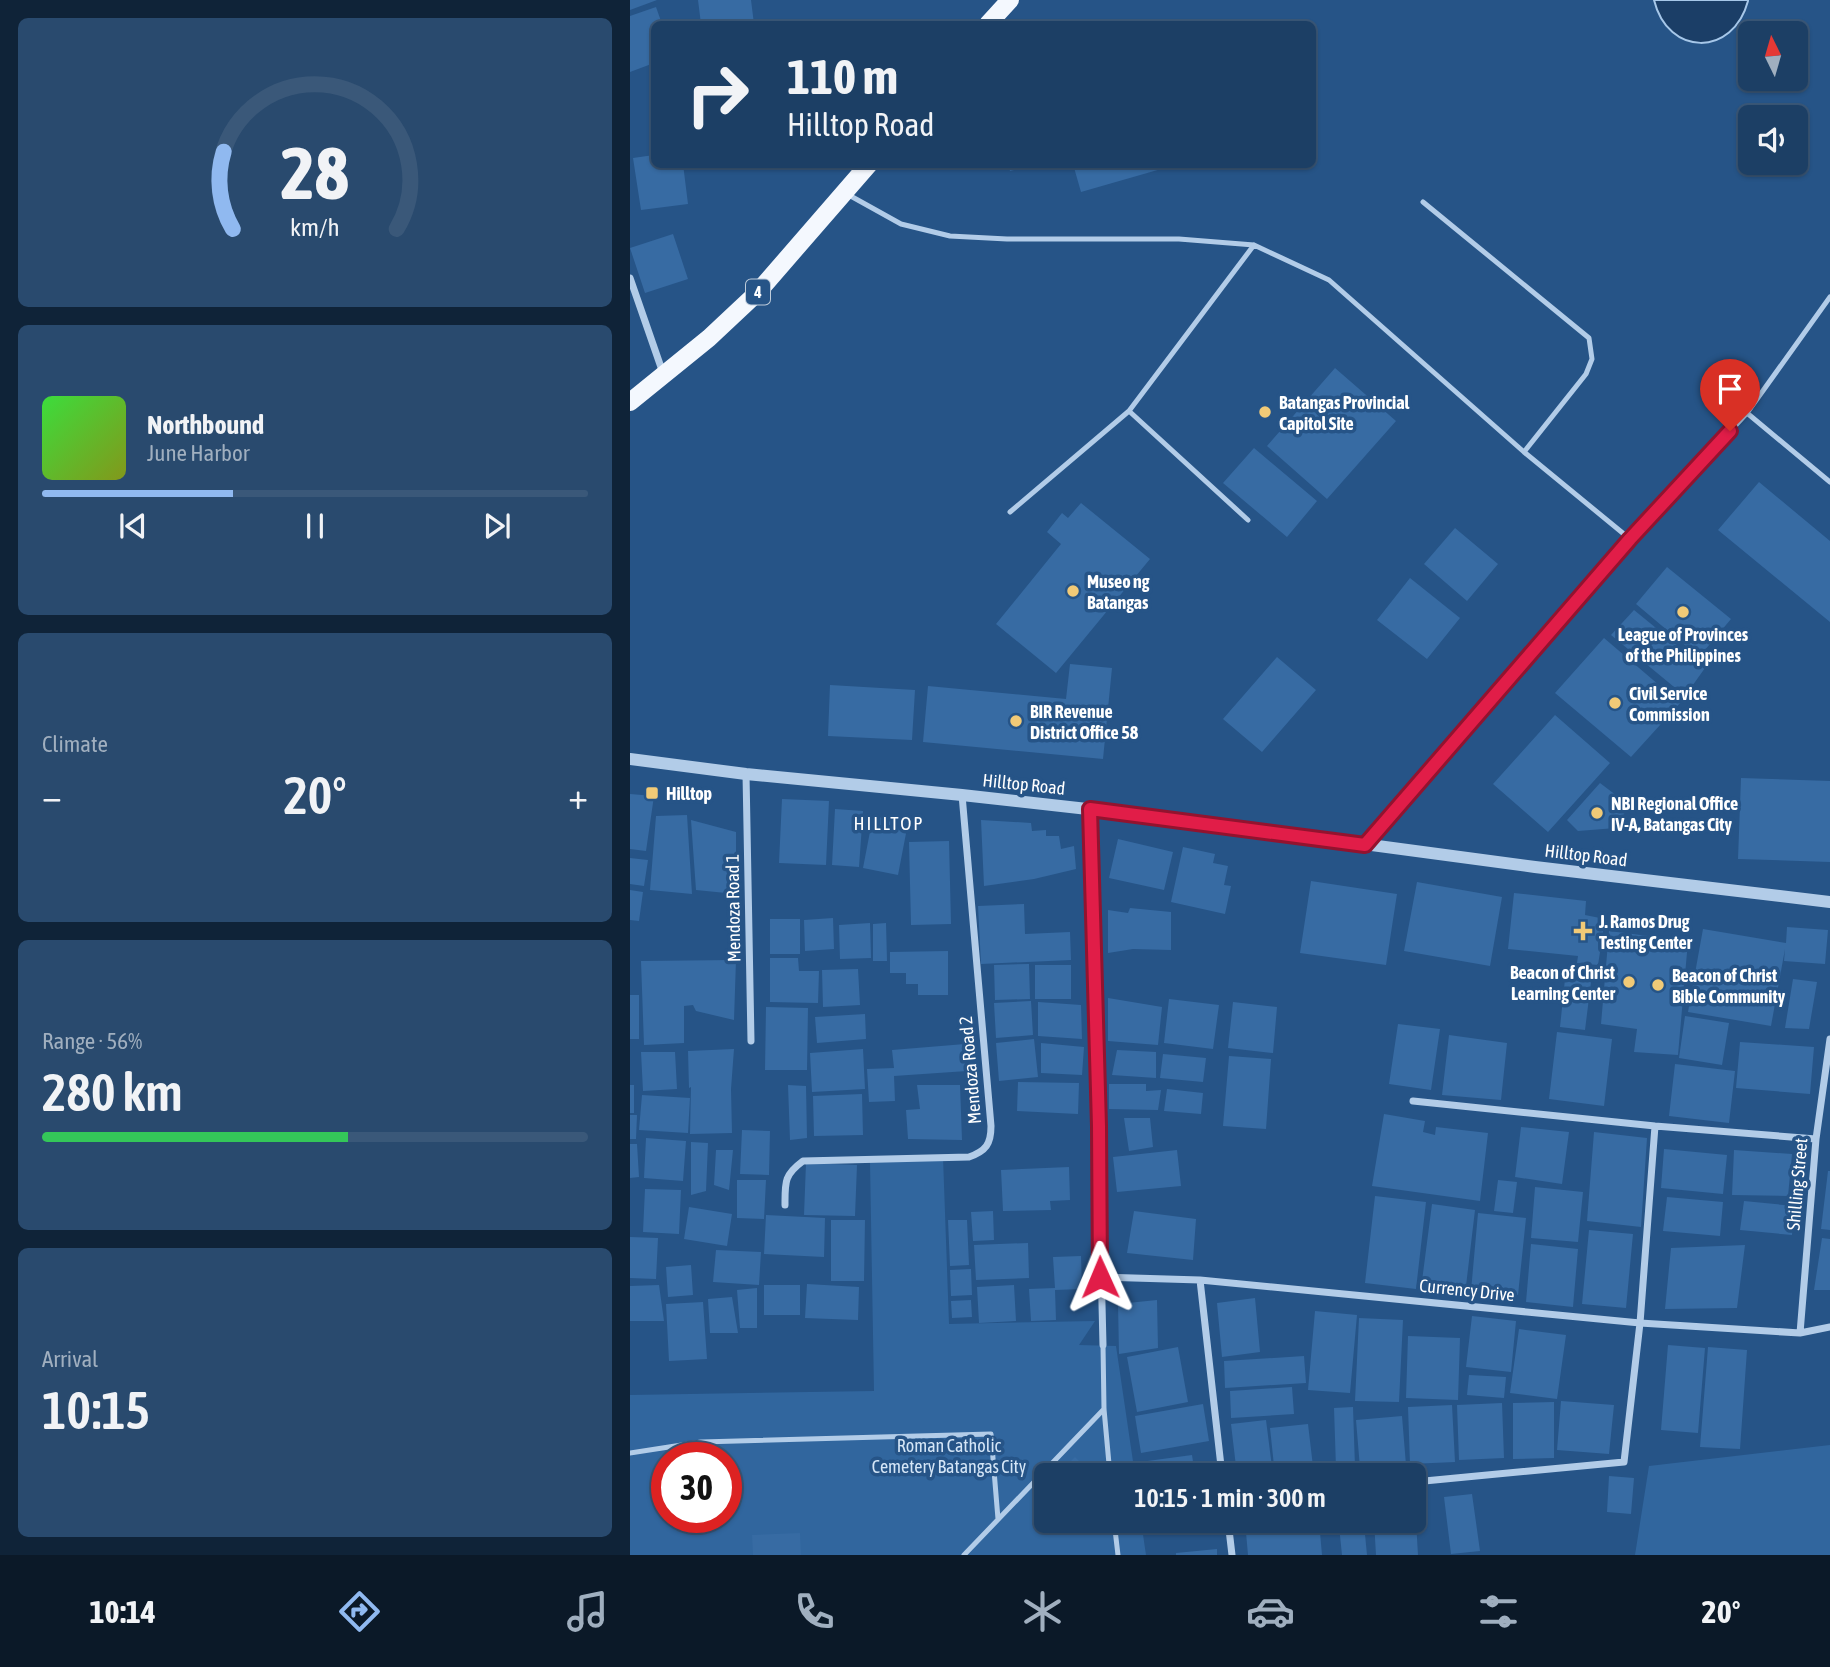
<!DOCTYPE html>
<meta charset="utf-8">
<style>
body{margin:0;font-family:"Asap Condensed",sans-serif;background:#294a6e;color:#f1f3f6;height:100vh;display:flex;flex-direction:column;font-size:26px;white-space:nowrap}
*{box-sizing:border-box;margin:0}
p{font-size:23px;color:#a0afbf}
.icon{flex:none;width:38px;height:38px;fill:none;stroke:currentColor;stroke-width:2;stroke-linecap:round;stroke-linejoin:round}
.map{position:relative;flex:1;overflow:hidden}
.side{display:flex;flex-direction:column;gap:18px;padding:18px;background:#0f2338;width:630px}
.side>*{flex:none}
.guide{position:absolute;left:21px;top:21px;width:665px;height:147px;border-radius:10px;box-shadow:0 2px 5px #0004,0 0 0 2px #3a5879;background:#1c3f65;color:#f1f3f6;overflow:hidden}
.needle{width:46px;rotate:355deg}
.tools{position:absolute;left:1108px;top:21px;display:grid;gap:14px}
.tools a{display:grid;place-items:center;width:70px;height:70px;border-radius:10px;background:#1c3f65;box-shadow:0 2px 5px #0004,0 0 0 2px #3a5879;font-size:35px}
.speed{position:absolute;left:21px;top:1442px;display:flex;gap:14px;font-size:35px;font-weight:700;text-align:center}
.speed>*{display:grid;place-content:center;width:91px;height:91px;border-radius:50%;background:#1c3f65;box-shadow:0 2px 5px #0004,0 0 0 2px #3a5879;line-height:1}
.speed .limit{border:10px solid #d22;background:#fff;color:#111}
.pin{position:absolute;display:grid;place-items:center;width:60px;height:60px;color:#fff;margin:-72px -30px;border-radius:50% 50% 50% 0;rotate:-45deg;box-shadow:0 0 7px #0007}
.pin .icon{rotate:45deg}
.me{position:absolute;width:77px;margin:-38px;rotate:359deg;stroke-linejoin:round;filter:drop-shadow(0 0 5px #0008)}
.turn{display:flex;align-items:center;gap:24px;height:147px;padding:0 21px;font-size:32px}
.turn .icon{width:91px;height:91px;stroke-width:2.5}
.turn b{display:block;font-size:49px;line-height:60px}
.big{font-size:52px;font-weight:600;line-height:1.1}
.side .widget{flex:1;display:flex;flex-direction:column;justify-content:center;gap:10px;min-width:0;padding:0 24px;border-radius:10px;background:#294a6e}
.side .dial{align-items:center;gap:0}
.dial svg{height:182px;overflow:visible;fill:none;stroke:#3a5879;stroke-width:7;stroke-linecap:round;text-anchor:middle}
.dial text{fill:#f1f3f6;stroke:none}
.song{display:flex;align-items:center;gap:21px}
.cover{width:84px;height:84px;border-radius:10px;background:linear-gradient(135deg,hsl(120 70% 55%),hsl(70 70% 35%))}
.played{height:7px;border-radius:4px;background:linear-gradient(90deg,#90b9f0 35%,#3a5879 35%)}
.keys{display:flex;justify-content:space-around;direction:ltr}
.heat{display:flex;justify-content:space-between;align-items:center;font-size:38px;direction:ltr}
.charge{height:10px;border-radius:5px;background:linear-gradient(90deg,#34c759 56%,#3a5879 0)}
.trip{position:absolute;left:404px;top:1463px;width:392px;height:70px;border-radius:10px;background:#1c3f65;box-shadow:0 2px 5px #0004,0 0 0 2px #3a5879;font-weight:600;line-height:70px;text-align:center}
.dock{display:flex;height:112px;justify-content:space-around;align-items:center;background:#0b1928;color:#a0afbf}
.dock .icon{width:49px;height:49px}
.dock .active{color:#90b9f0}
.dock b{font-size:32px;color:#f1f3f6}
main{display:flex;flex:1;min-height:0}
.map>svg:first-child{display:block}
.green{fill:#31669e;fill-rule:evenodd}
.water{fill:#1b3e67;stroke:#a6c7e9;stroke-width:2}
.building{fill:#376ba3}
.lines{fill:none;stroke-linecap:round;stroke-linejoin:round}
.service{stroke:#b2cce8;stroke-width:5}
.minor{stroke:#b2cce8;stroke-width:7}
.tertiary{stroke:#b2cce8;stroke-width:12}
.primary{stroke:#f4f8fe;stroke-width:18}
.route-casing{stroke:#92132f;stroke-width:18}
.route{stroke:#e11d48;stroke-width:12}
.poi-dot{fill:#f1ca77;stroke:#265487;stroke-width:2.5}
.labels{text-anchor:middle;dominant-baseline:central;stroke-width:7;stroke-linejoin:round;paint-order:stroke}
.shield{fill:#265487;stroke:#beccdb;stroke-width:2}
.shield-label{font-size:16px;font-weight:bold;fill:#fff}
.poi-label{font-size:18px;font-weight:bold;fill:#fff;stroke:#265487;text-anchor:start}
.street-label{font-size:18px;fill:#fff;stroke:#265487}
.park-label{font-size:18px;fill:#d5e6f7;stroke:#265487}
.neighbourhood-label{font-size:19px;letter-spacing:2px;fill:#fff;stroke:#265487}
</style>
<main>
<section class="side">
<div class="widget dial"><svg viewBox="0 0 100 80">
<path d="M14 69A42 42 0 1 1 86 69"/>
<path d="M14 69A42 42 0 0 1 10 35" stroke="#90b9f0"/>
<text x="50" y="56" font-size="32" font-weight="700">28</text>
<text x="50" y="72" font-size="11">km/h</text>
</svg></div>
<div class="widget">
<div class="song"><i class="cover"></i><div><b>Northbound</b><p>June Harbor</p></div></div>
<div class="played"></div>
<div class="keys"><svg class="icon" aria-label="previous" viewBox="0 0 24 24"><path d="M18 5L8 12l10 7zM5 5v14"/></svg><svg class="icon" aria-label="pause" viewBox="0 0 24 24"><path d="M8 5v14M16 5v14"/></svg><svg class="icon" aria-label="next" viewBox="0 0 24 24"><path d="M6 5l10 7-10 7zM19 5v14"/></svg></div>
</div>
<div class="widget"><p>Climate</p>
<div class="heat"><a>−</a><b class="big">20°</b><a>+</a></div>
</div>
<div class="widget"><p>Range · 56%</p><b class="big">280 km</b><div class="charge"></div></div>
<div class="widget"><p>Arrival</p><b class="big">10:15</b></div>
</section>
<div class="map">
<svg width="1200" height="1555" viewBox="0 0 1200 1555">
<rect width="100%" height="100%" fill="#265487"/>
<path class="green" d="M313,1157L319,1324L465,1321L449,1345L486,1346L505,1475H416V1521H511L516,1555H0V1395L244,1391L240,1162ZM37,1458H96V1517H37Z
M1200,1445V1555H1005L1019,1466Z"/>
<path class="water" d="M1024,0H1118V1C1103,57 1038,57 1024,0Z"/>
<path class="building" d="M0,0H27L0,10Z
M68,0H121L124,24H71Z
M26,7L32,24H24V63L0,72V16Z
M24,155V164H53L58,204L11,210L3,158Z
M378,164H403V165L380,171Z
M443,164H545V165L451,192Z
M43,234L58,279L15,293L0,248Z
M705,368L766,421L697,499L637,446Z
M624,448L687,501L657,537L593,483Z
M1129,482L1200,541V622L1088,530Z
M451,503L520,559L426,673L366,624L431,544L417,532L432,513L438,518Z
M825,528L868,564L837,601L794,564Z
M1037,567L1101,619L1069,657L1006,604Z
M780,578L830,618L797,659L747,620Z
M1004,610L1075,668L1055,696L981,635Z
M974,638L1050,703L1001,757L925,693Z
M647,657L686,690L632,752L593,719Z
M440,664L482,668L473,759L293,742L298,686L436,699Z
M200,685L285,690L282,740L198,736Z
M925,715L980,763L918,832L863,784Z
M1111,778L1200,781V862L1108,859Z
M970,783L999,805L986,828L948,831L937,820Z
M0,794L24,796L16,851L0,849Z
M152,799L199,801L196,865L149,863Z
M205,809L233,811L229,867L202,865Z
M57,815L62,894L20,890L26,816Z
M243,816L278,823L268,875L233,868Z
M61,820L106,832V894L66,890Z
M351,820L401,823L402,831L416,830V836H429L431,849L444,846L446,869L404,879L354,886Z
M488,839L543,852L534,890L479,878Z
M319,841L321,924L281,925L279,842Z
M553,847L585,854L583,863L598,866L594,885L601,886L595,914L541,902Z
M0,858L18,860L14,886L0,884Z
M681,881L767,894L756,965L670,953Z
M787,882L872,897L860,966L774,951Z
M0,890L13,892L9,921L0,920Z
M884,893L956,901L955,915L975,919L968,965L947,963L948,956L878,949Z
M394,904L395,934L440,932L441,960L351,964L348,906Z
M500,908L541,912V950L503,949L478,953V910L498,913Z
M203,918L204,949L175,951L174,920Z
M140,919H170V954H140Z
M240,923L241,958L210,959L209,925Z
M256,923L257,961H243V924Z
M1157,927L1198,930L1195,964L1154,961L1155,949L1141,1026L1058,1012L1073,929L1156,943Z
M979,931L1058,941L1048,1055L1004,1052L1007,1029L971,1024Z
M318,951V995H288V984H276V973H260V952Z
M140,958H168L169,971H189L188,1003L140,1002Z
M106,960L104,1020L66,1011L63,1005L54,1006V1043L14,1045L11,961Z
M399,964L400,999L365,1000L364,965Z
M405,965H441V999H405Z
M228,969L230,1005L193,1007L192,970Z
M935,979L961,982L955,1030L930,1027Z
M1163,979L1187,982L1179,1029L1155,1028Z
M0,995H9V1039H0Z
M478,998L532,1007L528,1045L478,1041Z
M539,999L589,1005L583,1049L534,1043Z
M401,1001L403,1035L366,1038L364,1003Z
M408,1002L451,1005L452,1039L408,1036Z
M603,1002L647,1007L643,1053L598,1048Z
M136,1007L178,1008L177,1070H135Z
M235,1014L236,1039L187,1043L185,1017Z
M1055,1016L1099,1023L1092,1065L1049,1058Z
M768,1024L810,1029L801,1090L759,1084Z
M927,1032L982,1039L974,1106L919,1099Z
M819,1035L877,1043L871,1100L812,1095Z
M404,1039L408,1077L369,1081L366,1043Z
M1110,1042L1184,1047L1180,1094L1106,1088Z
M411,1043L454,1047L452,1075L411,1073Z
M335,1044L337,1071L264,1076L265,1101L239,1102L237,1069L264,1068L262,1050Z
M104,1049L101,1089L102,1133L60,1134L61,1087L59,1088L58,1051Z
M233,1049L235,1089L182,1092L180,1053Z
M487,1050L526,1052V1078L482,1075Z
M11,1052H45L47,1089L13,1091Z
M533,1054L576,1058L573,1082L530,1078Z
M599,1056L641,1059L636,1129L593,1126Z
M1045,1064L1105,1071L1099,1123L1039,1116Z
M388,1082L449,1083L448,1114L387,1111Z
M479,1084H516V1091L531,1090L528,1110L479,1109Z
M0,1085H4V1113H0Z
M158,1085L176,1086L177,1138L160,1140Z
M287,1085H330L332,1140L278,1139L276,1110L290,1109Z
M537,1089L573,1093L571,1114L534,1111Z
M232,1094L233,1135L184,1136L183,1096Z
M12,1095L60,1098L58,1133L9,1130Z
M754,1114L795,1121L793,1132L805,1135L806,1127L858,1133L850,1201L742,1186Z
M0,1115H7L6,1139H0Z
M494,1118H520L523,1147L499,1151Z
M891,1127L939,1132L932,1184L885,1177Z
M112,1130L140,1131L139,1175L110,1174Z
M964,1132L1017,1138L1011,1227L957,1221Z
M16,1138L56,1141L53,1181L14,1178Z
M61,1142L78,1143L76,1191L61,1195Z
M0,1144H7L9,1177L0,1178Z
M1034,1149L1097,1155L1093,1194L1031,1188Z
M86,1150H103L99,1190L84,1185Z
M547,1150L551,1186L487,1192L483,1157Z
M1104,1150L1162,1154L1158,1196L1102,1195Z
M176,1163L227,1165L225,1216L174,1215Z
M439,1167L440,1200L420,1201L421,1210L373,1211L371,1170Z
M1198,1171H1200V1230L1191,1229Z
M107,1180H136L134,1219L107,1218Z
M868,1180L887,1182L883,1213L864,1211Z
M905,1187L953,1192L948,1242L901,1238Z
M15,1189L51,1190L49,1234L13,1232Z
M745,1196L796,1202L786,1289L735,1283Z
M1037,1197L1093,1202L1090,1236L1033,1231Z
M1114,1201L1164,1206L1162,1235L1110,1230Z
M802,1204L845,1210L836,1286L792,1281Z
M59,1207L102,1214L97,1246L54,1239Z
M363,1211L364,1240L343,1241L341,1212Z
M504,1211L566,1219L563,1260L497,1253Z
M848,1213L896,1218L888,1295L841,1291Z
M136,1215L195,1218L194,1257L134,1254Z
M201,1220H235L234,1281H201Z
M318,1220H337L339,1265L320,1266Z
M959,1230L1003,1234L996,1308L952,1304Z
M0,1237L28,1238L26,1279L0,1278Z
M1192,1238L1200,1239V1290H1184Z
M398,1243L399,1278L346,1280L344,1245Z
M901,1244L948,1249L943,1307L896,1302Z
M1115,1245L1107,1308L1035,1309L1041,1248Z
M86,1250L131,1252L129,1285L83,1282Z
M451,1256L452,1289L425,1290L426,1320L401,1321L399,1289L425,1288L423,1257Z
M61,1265L63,1295L38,1297L36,1267Z
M341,1269L342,1295L321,1296L320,1270Z
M177,1284L229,1287L228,1320L175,1318Z
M29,1285L34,1321H0V1286Z
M134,1285H170V1315H134Z
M384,1285L386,1321L349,1323L347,1287Z
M127,1288V1328H110L107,1290Z
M102,1297L108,1333H80L78,1299Z
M625,1298L630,1352L592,1357L587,1303Z
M341,1300L342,1317L322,1318L321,1301Z
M527,1300L528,1348L489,1354L488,1304Z
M73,1302L77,1359L39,1361L36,1304Z
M685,1311L727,1315L720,1393L678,1390Z
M842,1316L886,1321L881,1372L836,1367Z
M729,1318L773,1320L769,1402L725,1401Z
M889,1329L936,1335L927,1399L880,1393Z
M778,1336L830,1338L828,1400L776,1398Z
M1038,1345L1075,1348L1068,1433L1031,1430Z
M548,1347L558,1402L507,1412L497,1357Z
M1078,1347L1117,1350L1110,1449L1070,1447Z
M674,1356L676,1383L595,1388L594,1361Z
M839,1375L876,1377L874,1398L837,1395Z
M662,1387L664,1414L601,1418L600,1391Z
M931,1401L984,1405L979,1454L927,1450Z
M924,1402V1458L883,1459V1403Z
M872,1403L874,1458L829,1460L827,1405Z
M573,1404L579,1441L511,1453L505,1416Z
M822,1405L825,1462L780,1464L778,1407Z
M723,1407L725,1467L706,1468L704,1408Z
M772,1416L776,1465L730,1468L726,1420Z
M636,1420L643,1475H607L601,1424Z
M678,1424L684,1475H645L640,1428Z
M562,1455L565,1475H512L510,1462Z
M445,1457L461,1473L459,1475H427Z
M979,1476L1004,1478L1001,1514L977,1512Z
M416,1486V1508L405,1497Z
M842,1494L850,1551L821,1554L814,1497Z
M615,1521H689L692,1555H618Z
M744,1521H786L788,1555H746Z
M734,1524L737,1555H712L709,1526Z
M170,1533L171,1555H123L122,1535Z
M587,1549V1555H546V1553Z"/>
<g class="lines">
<path class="service" d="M217,194L271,224L320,236L377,239H549L624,245L699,280L894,452L1000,539
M793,202L959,338L962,359L956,374L894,452
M499,411L618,520
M1117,413L1200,297
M380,512L499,411L624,245
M736,844L1000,539L1117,413L1200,482
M473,1345L474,1409L480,1475
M0,1453L71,1442L361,1434L368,1519
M484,1521L488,1555
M334,1555L474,1409"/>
<path class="minor" d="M0,278L33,373
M116,774L121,1041
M460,809L473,1345
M783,1101L1025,1126L1186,1139
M155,1205C155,1182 154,1175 173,1161L339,1157C356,1151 361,1144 361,1126L332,795
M470,1277L570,1280L1010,1323L1170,1333L1200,1327
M570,1280L592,1475
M1170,1333L1186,1139L1200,1039
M784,1482L994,1462L1010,1323L1025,1126
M598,1521L602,1555"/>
<path class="tertiary" d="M0,759L116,774L332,795L547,819L905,867L1200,902"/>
<path class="primary" d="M358,24L380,0
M0,402L79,338L127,293L239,164"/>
</g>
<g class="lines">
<defs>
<path id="route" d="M470,1277L469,1126L460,809L735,845L1000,539L1100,431"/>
</defs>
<use href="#route" class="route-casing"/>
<use href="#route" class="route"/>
</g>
<g class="poi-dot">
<circle cx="635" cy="412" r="7"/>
<circle cx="443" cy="591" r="7"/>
<circle cx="1053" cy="612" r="7"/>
<circle cx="985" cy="703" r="7"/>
<circle cx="386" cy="721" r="7"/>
<rect x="15" y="786" width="14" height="14" rx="3.5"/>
<circle cx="967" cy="813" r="7"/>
<path d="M949.5 920.5h7v7h7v7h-7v7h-7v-7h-7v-7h7z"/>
<circle cx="999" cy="982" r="7"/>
<circle cx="1028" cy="985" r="7"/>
</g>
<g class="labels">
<rect class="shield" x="116" y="279.5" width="24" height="25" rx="5"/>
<g class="shield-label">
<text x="128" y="292">4</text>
</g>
<g class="poi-label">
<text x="649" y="402">Batangas Provincial<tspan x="649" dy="21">Capitol Site</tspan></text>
<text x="457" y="581">Museo ng<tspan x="457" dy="21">Batangas</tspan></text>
<text x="1053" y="634" text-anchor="middle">League of Provinces<tspan x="1053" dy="21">of the Philippines</tspan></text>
<text x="999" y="693">Civil Service<tspan x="999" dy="21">Commission</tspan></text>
<text x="400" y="711">BIR Revenue<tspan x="400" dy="21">District Office 58</tspan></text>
<text x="36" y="793">Hilltop</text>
<text x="981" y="803">NBI Regional Office<tspan x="981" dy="21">IV-A, Batangas City</tspan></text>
<text x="969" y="921">J. Ramos Drug<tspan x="969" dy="21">Testing Center</tspan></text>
<text x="985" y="972" text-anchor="end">Beacon of Christ<tspan x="985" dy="21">Learning Center</tspan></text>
<text x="1042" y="975">Beacon of Christ<tspan x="1042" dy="21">Bible Community</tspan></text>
</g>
<g class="street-label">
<text transform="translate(394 784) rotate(6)">Hilltop Road</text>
<text transform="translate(956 855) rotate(7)">Hilltop Road</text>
<text transform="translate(103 908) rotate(-91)">Mendoza Road 1</text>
<text transform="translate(340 1070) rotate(-95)">Mendoza Road 2</text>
<text transform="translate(1167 1184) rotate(-85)">Shilling Street</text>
<text transform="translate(837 1290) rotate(6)">Currency Drive</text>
</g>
<g class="park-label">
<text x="319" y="1445">Roman Catholic<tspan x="319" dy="21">Cemetery Batangas City</tspan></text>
</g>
<g class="neighbourhood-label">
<text x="259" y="823">HILLTOP</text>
</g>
</g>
</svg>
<div class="tools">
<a><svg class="needle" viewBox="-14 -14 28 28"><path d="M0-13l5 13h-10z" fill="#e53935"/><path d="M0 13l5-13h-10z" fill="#a0afbf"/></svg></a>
<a><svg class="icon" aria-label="sound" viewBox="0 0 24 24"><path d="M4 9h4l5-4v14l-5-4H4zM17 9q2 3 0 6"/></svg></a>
</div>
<div class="speed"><div class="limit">30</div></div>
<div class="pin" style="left:1100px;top:431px;background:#d93025"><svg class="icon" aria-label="arrive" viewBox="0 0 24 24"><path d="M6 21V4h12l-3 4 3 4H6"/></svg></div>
<svg class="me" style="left:470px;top:1277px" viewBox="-20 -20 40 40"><path d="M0-17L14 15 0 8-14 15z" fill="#e11d48" stroke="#fff" stroke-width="4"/></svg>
<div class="trip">10:15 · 1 min · 300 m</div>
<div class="guide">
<div class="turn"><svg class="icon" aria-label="right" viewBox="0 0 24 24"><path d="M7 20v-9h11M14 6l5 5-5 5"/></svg><div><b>110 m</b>Hilltop Road</div></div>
</div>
</div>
</main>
<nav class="dock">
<b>10:14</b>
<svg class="icon active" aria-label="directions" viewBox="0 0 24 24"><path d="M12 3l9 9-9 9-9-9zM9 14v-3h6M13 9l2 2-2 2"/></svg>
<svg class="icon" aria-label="music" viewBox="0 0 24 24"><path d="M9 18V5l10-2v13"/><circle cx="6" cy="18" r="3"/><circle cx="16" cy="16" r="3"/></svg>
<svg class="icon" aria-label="phone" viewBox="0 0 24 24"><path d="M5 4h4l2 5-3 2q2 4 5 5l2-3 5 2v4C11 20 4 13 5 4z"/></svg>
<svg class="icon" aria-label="climate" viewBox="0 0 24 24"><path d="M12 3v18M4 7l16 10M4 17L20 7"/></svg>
<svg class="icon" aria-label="car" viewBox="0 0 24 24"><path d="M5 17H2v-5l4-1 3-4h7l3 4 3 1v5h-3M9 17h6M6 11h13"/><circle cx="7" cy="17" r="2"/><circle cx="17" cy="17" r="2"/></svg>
<svg class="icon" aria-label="filters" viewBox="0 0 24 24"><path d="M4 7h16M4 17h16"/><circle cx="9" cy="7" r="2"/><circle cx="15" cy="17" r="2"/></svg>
<b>20°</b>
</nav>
